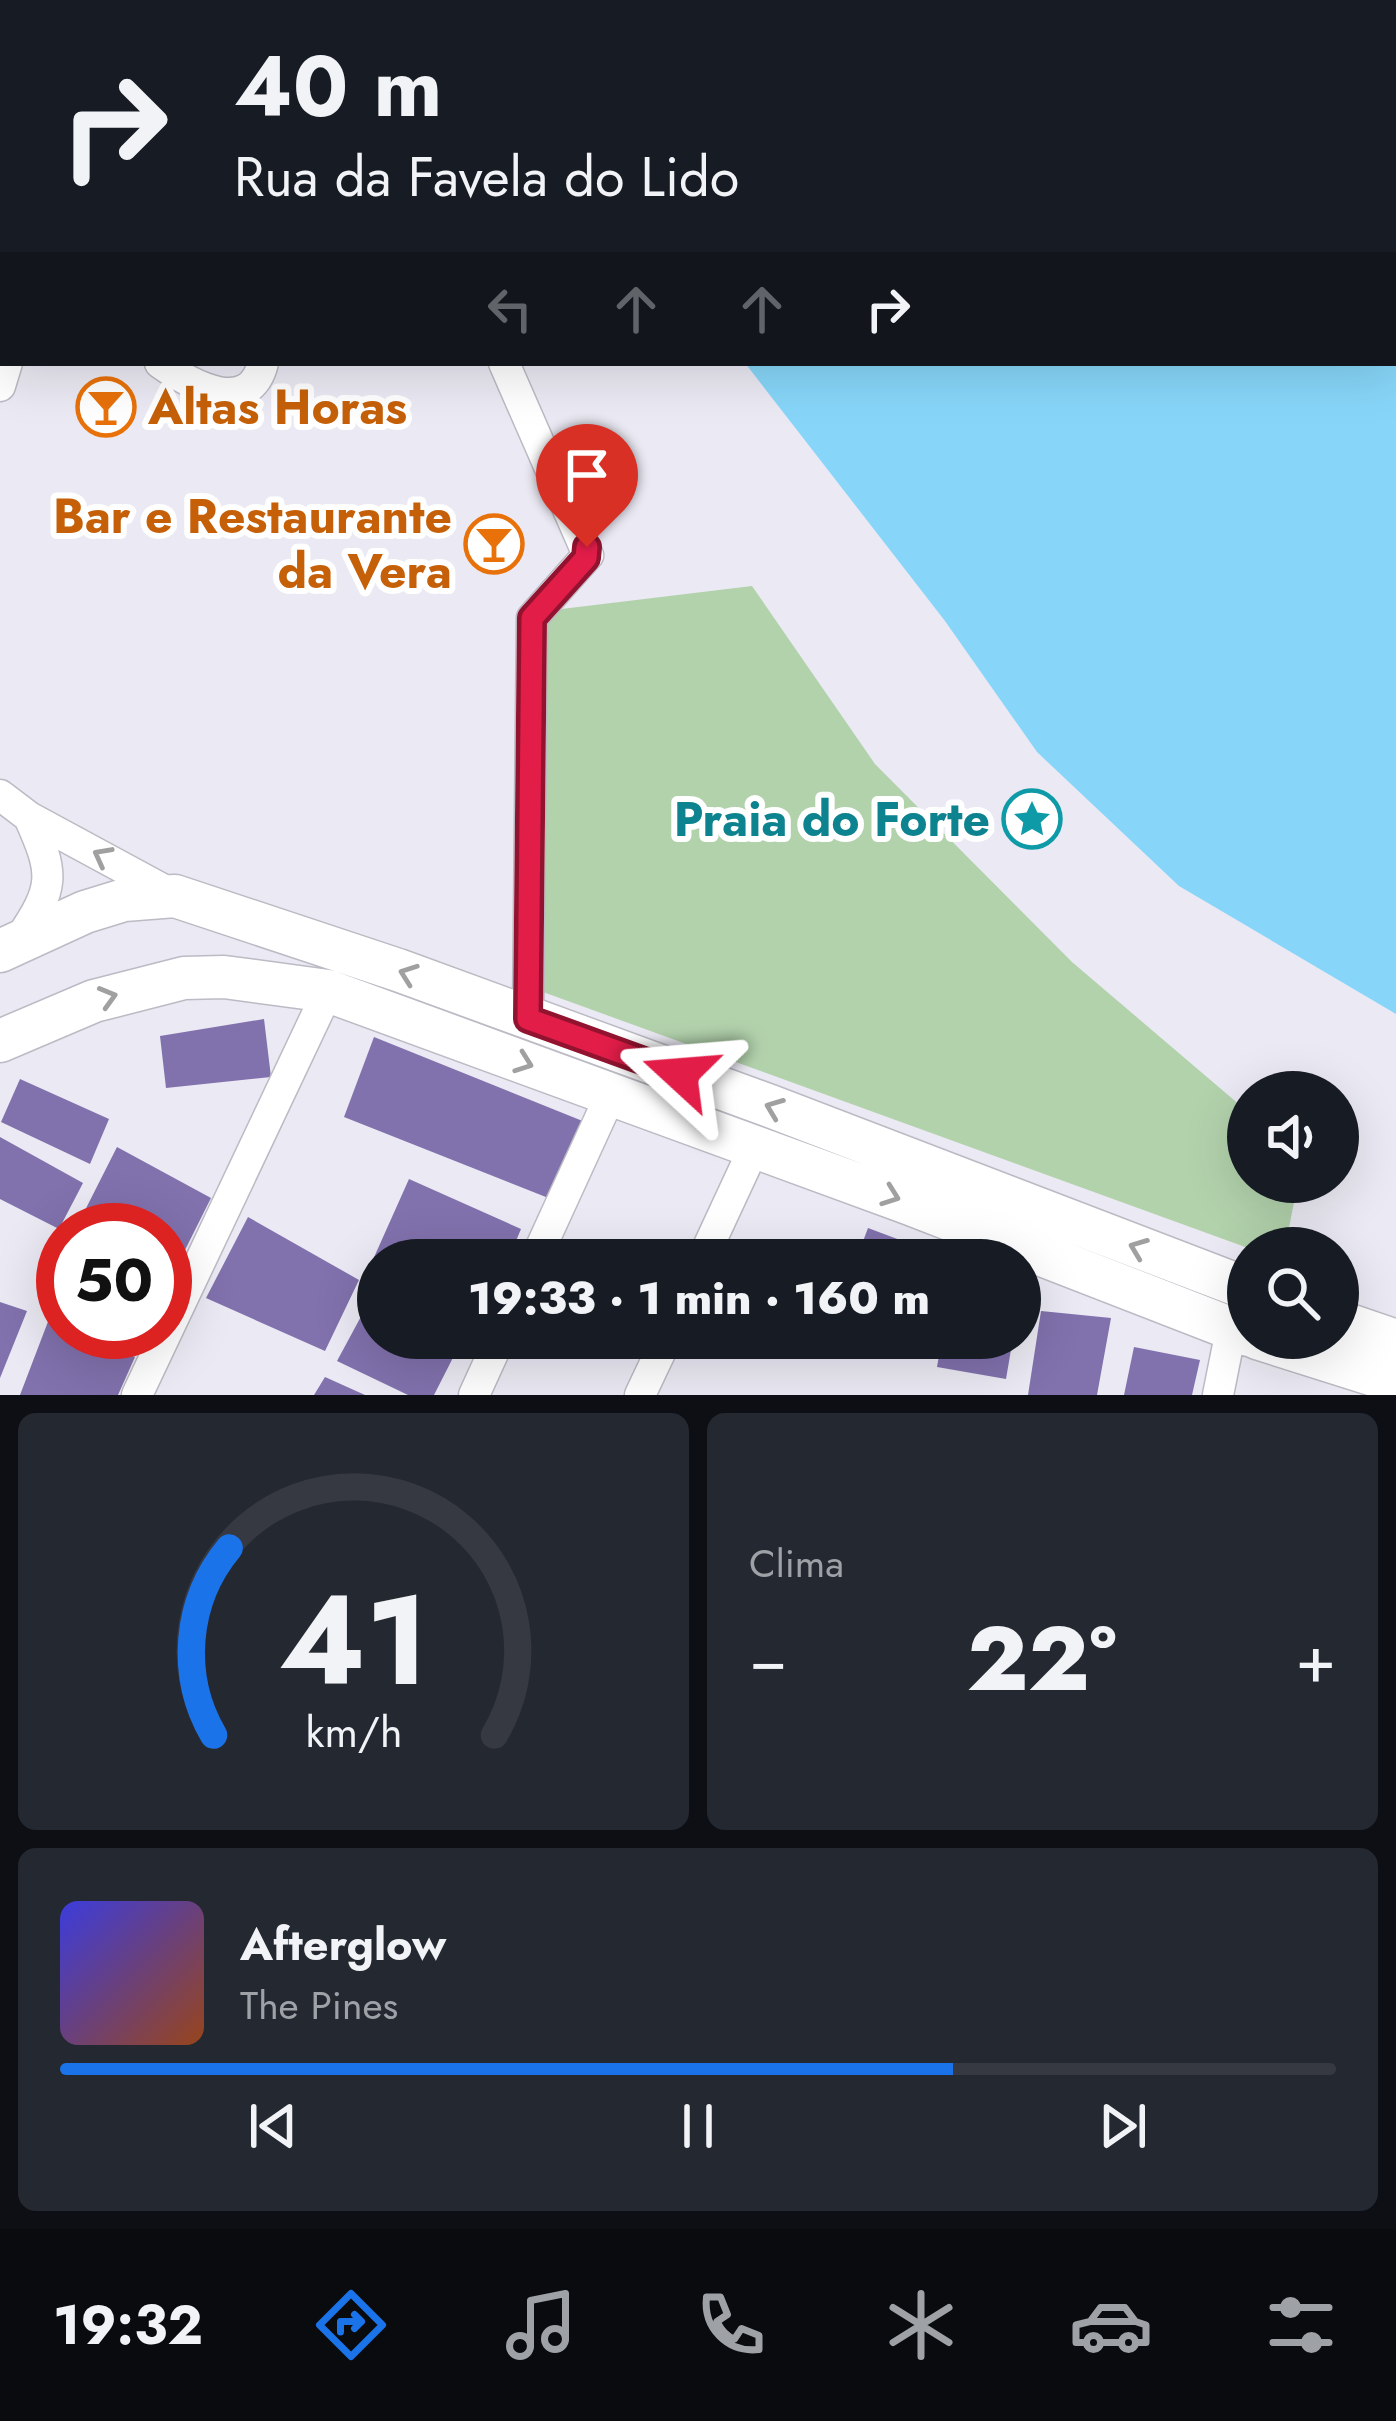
<!DOCTYPE html>
<html lang="pt">
<meta charset="utf-8">
<style>
body{margin:0;font-family:Jost,sans-serif;background:#242831;color:#f1f3f6;height:100vh;display:flex;flex-direction:column;font-size:45px;white-space:nowrap}
*{box-sizing:border-box;margin:0}
p{font-size:39px;color:#9ea1a6}
.icon{flex:none;width:66px;height:66px;fill:none;stroke:currentColor;stroke-width:2;stroke-linecap:round;stroke-linejoin:round}
.map{position:relative;height:1395px;overflow:hidden}
.sheet{display:flex;flex-direction:column;gap:18px;padding:18px;background:#0d0f14;flex:1}
.sheet>*{flex:none}
.hud{position:absolute;left:0px;top:0px;width:1398px;height:366px;box-shadow:0 12px 48px #0002;background:#171b24;color:#f1f3f6;overflow:hidden}
.controls{position:absolute;left:1227px;top:1071px;display:grid;gap:24px}
.controls a{display:grid;place-items:center;width:132px;height:132px;border-radius:50%;background:#171b24;box-shadow:0 12px 48px #0002;font-size:60px}
.speed{position:absolute;left:36px;top:1203px;display:flex;gap:24px;font-size:60px;font-weight:700;text-align:center}
.speed>*{display:grid;place-content:center;width:156px;height:156px;border-radius:50%;background:#171b24;box-shadow:0 12px 48px #0002;line-height:1}
.speed .limit{border:18px solid #d22;background:#fff;color:#111}
.pin{position:absolute;display:grid;place-items:center;width:102px;height:102px;color:#fff;margin:-123px -51px;border-radius:50% 50% 50% 0;rotate:-45deg;box-shadow:0 0 12px #0007}
.pin .icon{rotate:45deg}
.me{position:absolute;width:132px;margin:-66px;rotate:289deg;stroke-linejoin:round;filter:drop-shadow(0 0 9px #0008)}
.turn{display:flex;align-items:center;gap:42px;height:252px;padding:0 36px;font-size:54px}
.turn .icon{width:156px;height:156px;stroke-width:2.5}
.turn b{display:block;font-size:84px;line-height:102px}
.lanes{display:flex;align-items:center;height:114px;padding:0 36px;background:#0003;justify-content:center;gap:60px;direction:ltr}
.lanes .off{opacity:.35}
.big{font-size:90px;font-weight:800;line-height:1.1}
.sheet .card{flex:1;display:flex;flex-direction:column;justify-content:center;gap:18px;min-width:0;padding:0 42px;border-radius:18px;background:#242831}
.sheet .dial{align-items:center;gap:0}
.dial svg{height:312px;overflow:visible;fill:none;stroke:#363941;stroke-width:7;stroke-linecap:round;text-anchor:middle}
.dial text{fill:#f1f3f6;stroke:none}
.song{display:flex;align-items:center;gap:36px}
.cover{width:144px;height:144px;border-radius:18px;background:linear-gradient(135deg,hsl(240 70% 55%),hsl(20 70% 35%))}
.played{height:12px;border-radius:6px;background:linear-gradient(90deg,#1a73e8 70%,#363941 70%)}
.keys{display:flex;justify-content:space-around;direction:ltr}
.heat{display:flex;justify-content:space-between;align-items:center;font-size:66px;direction:ltr}
.sheet .tiles{flex:1;display:grid;gap:18px;grid-template-columns:1fr 1fr}
.card:last-child{grid-column:span 2}
.trip{position:absolute;left:357px;top:1239px;width:684px;height:120px;border-radius:60px;background:#171b24;box-shadow:0 12px 48px #0002;font-weight:800;line-height:120px;text-align:center}
.menu{display:flex;height:192px;justify-content:space-around;align-items:center;background:#090b0e;color:#9ea1a6}
.menu .icon{width:84px;height:84px}
.menu .current{color:#1a73e8}
.menu b{font-size:54px;color:#f1f3f6}
.map>svg:first-child{display:block}
.green{fill:#b2d2ac}
.water{fill:#87d6f9}
.building{fill:#8171ad}
.lines{fill:none;stroke-linecap:round;stroke-linejoin:round}
.minor-casing{stroke:#bcbac4;stroke-width:33}
.secondary-casing{stroke:#bcbac4;stroke-width:45}
.minor{stroke:#fff;stroke-width:30}
.secondary{stroke:#fff;stroke-width:42}
.oneway{stroke:#a0a0a1}
.route-casing{stroke:#92132f;stroke-width:30}
.route{stroke:#e11d48;stroke-width:21}
.labels{text-anchor:middle;dominant-baseline:central;stroke-width:12;stroke-linejoin:round;paint-order:stroke}
.food-label{font-size:48px;font-weight:bold;fill:#c56008;stroke:#fff;text-anchor:start}
.culture-label{font-size:48px;font-weight:bold;fill:#0d838f;stroke:#fff;text-anchor:end}
</style>
<div class="map">
<svg width="1396" height="1395" viewBox="0 0 1396 1395">
<rect width="100%" height="100%" fill="#ebe9f3"/>
<path class="green" d="M752,586L875,764L1072,962L1248,1112V1182H1298L1285,1248H1248L532,988L545,611Z"/>
<path class="water" d="M585,0H1396V1014L1179,886L1037,752L945,621L745,363H1395V3Z"/>
<path class="building" d="M264,1019L271,1077L166,1088L160,1036Z
M374,1037L590,1124L556,1201L344,1117Z
M20,1079L109,1119L90,1164L1,1122Z
M0,1137L83,1183L59,1229L0,1199Z
M117,1147L211,1198L170,1280L165,1277V1230H75Z
M409,1179L521,1229L508,1260L371,1264Z
M248,1217L359,1280L325,1351L206,1298Z
M868,1228L932,1252L929,1260H856Z
M63,1267V1311L46,1304Z
M378,1285V1338H463L434,1395H408L337,1361Z
M0,1302L27,1311L0,1378Z
M1041,1311L1111,1318L1097,1395H1028Z
M49,1319L63,1325V1332H79L135,1357L118,1395H20Z
M942,1338H1013L1006,1379L937,1367Z
M1134,1347L1200,1360L1192,1395H1124Z
M325,1377L365,1395H314Z"/>
<g class="lines">
<defs>
<path id="minor" d="M115,3L116,0
M355,3H386
M160,363C191,385 249,418 263,363
M504,363L588,555L532,618L528,1019
M0,386L7,363
M0,795L29,817L175,896
M19,940C55,887 55,875 29,817
M535,1260L611,1094
M702,1260L754,1148
M137,1395L328,991
M474,1395L500,1338
M640,1395L667,1338
M1218,1395L1231,1330"/>
<path id="secondary" d="M0,951L85,912L124,900L175,896L398,970L770,1106L1248,1289
M0,1041L94,1001L184,978L224,977L328,991L908,1203L1248,1335
M1338,1321L1396,1341
M1257,1338L1396,1382"/>
</defs>
<use href="#minor" class="minor-casing"/>
<use href="#secondary" class="secondary-casing"/>
<use href="#minor" class="minor"/>
<use href="#secondary" class="secondary"/>
</g>
<defs><path id="oneway-chevron" d="M-2-3.5L2.5 0L-2 3.5" fill="none" stroke-width="1.6" stroke-linecap="round" stroke-linejoin="round" transform="scale(3)"/></defs>
<g class="oneway">
<use href="#oneway-chevron" transform="translate(102 856) rotate(-152)"/>
<use href="#oneway-chevron" transform="translate(408 974) rotate(-160)"/>
<use href="#oneway-chevron" transform="translate(108 997) rotate(-16)"/>
<use href="#oneway-chevron" transform="translate(524 1063) rotate(20)"/>
<use href="#oneway-chevron" transform="translate(774 1108) rotate(-159)"/>
<use href="#oneway-chevron" transform="translate(891 1196) rotate(20)"/>
<use href="#oneway-chevron" transform="translate(1138 1248) rotate(-159)"/>
</g>
<g class="lines">
<defs>
<path id="route" d="M587,547L586,558L532,618L528,1019L680,1074"/>
</defs>
<use href="#route" class="route-casing"/>
<use href="#route" class="route"/>
</g>
<defs>
<symbol id="bar-ring" viewBox="-11 -11 22 22"><circle r="9.5" fill="#fff" stroke="#e8710a" stroke-width="1.5"/><path d="M-6-5H6L.8 .8V4.5H3.5V6h-7V4.5H-.8V.8Z" fill="#e8710a"/></symbol>
<symbol id="sight-ring" viewBox="-11 -11 22 22"><circle r="9.5" fill="#fff" stroke="#0f9aa8" stroke-width="1.5"/><path d="M0-6L1.8-2.2L6-1.7L2.9 1.2L3.7 5.4L0 3.3L-3.7 5.4L-2.9 1.2L-6-1.7L-1.8-2.2Z" fill="#0f9aa8"/></symbol>
</defs>
<g fill-rule="evenodd">
<use href="#bar-ring" x="73" y="374" width="66" height="66"/>
<use href="#bar-ring" x="461" y="511" width="66" height="66"/>
<use href="#sight-ring" x="999" y="786" width="66" height="66"/>
</g>
<g class="labels">
<g class="food-label">
<text x="148" y="407">Altas Horas</text>
<text x="452" y="516" text-anchor="end">Bar e Restaurante<tspan x="452" dy="55">da Vera</tspan></text>
</g>
<g class="culture-label">
<text x="990" y="819">Praia do Forte</text>
</g>
</g>
</svg>
<div class="controls">
<a><svg class="icon" aria-label="sound" viewBox="0 0 24 24"><path d="M4 9h4l5-4v14l-5-4H4zM17 9q2 3 0 6"/></svg></a>
<a><svg class="icon" aria-label="search" viewBox="0 0 24 24"><circle cx="10" cy="10" r="6"/><path d="M15 15l6 6"/></svg></a>
</div>
<div class="speed"><div class="limit">50</div></div>
<div class="pin" style="left:587px;top:547px;background:#d93025"><svg class="icon" aria-label="arrive" viewBox="0 0 24 24"><path d="M6 21V4h12l-3 4 3 4H6"/></svg></div>
<svg class="me" style="left:680px;top:1074px" viewBox="-20 -20 40 40"><path d="M0-17L14 15 0 8-14 15z" fill="#e11d48" stroke="#fff" stroke-width="4"/></svg>
<div class="trip">19:33 · 1 min · 160 m</div>
<div class="hud">
<div class="turn"><svg class="icon" aria-label="right" viewBox="0 0 24 24"><path d="M7 20v-9h11M14 6l5 5-5 5"/></svg><div><b>40 m</b>Rua da Favela do Lido</div></div>
<div class="lanes"><svg class="icon off" aria-label="left" viewBox="0 0 24 24"><path d="M17 20v-9H6M10 6l-5 5 5 5"/></svg><svg class="icon off" aria-label="ahead" viewBox="0 0 24 24"><path d="M12 20V5M6 11l6-6 6 6"/></svg><svg class="icon off" aria-label="ahead" viewBox="0 0 24 24"><path d="M12 20V5M6 11l6-6 6 6"/></svg><svg class="icon" aria-label="right" viewBox="0 0 24 24"><path d="M7 20v-9h11M14 6l5 5-5 5"/></svg></div>
</div>
</div>
<section class="sheet">
<div class="tiles">
<div class="card dial"><svg viewBox="0 0 100 80">
<path d="M14 69A42 42 0 1 1 86 69"/>
<path d="M14 69A42 42 0 0 1 18 21" stroke="#1a73e8"/>
<text x="50" y="56" font-size="32" font-weight="700">41</text>
<text x="50" y="72" font-size="11">km/h</text>
</svg></div>
<div class="card"><p>Clima</p>
<div class="heat"><a>−</a><b class="big">22°</b><a>+</a></div>
</div>
<div class="card">
<div class="song"><i class="cover"></i><div><b>Afterglow</b><p>The Pines</p></div></div>
<div class="played"></div>
<div class="keys"><svg class="icon" aria-label="previous" viewBox="0 0 24 24"><path d="M18 5L8 12l10 7zM5 5v14"/></svg><svg class="icon" aria-label="pause" viewBox="0 0 24 24"><path d="M8 5v14M16 5v14"/></svg><svg class="icon" aria-label="next" viewBox="0 0 24 24"><path d="M6 5l10 7-10 7zM19 5v14"/></svg></div>
</div>
</div>
</section>
<nav class="menu">
<b>19:32</b>
<svg class="icon current" aria-label="directions" viewBox="0 0 24 24"><path d="M12 3l9 9-9 9-9-9zM9 14v-3h6M13 9l2 2-2 2"/></svg>
<svg class="icon" aria-label="music" viewBox="0 0 24 24"><path d="M9 18V5l10-2v13"/><circle cx="6" cy="18" r="3"/><circle cx="16" cy="16" r="3"/></svg>
<svg class="icon" aria-label="phone" viewBox="0 0 24 24"><path d="M5 4h4l2 5-3 2q2 4 5 5l2-3 5 2v4C11 20 4 13 5 4z"/></svg>
<svg class="icon" aria-label="climate" viewBox="0 0 24 24"><path d="M12 3v18M4 7l16 10M4 17L20 7"/></svg>
<svg class="icon" aria-label="car" viewBox="0 0 24 24"><path d="M5 17H2v-5l4-1 3-4h7l3 4 3 1v5h-3M9 17h6M6 11h13"/><circle cx="7" cy="17" r="2"/><circle cx="17" cy="17" r="2"/></svg>
<svg class="icon" aria-label="filters" viewBox="0 0 24 24"><path d="M4 7h16M4 17h16"/><circle cx="9" cy="7" r="2"/><circle cx="15" cy="17" r="2"/></svg>
</nav>
